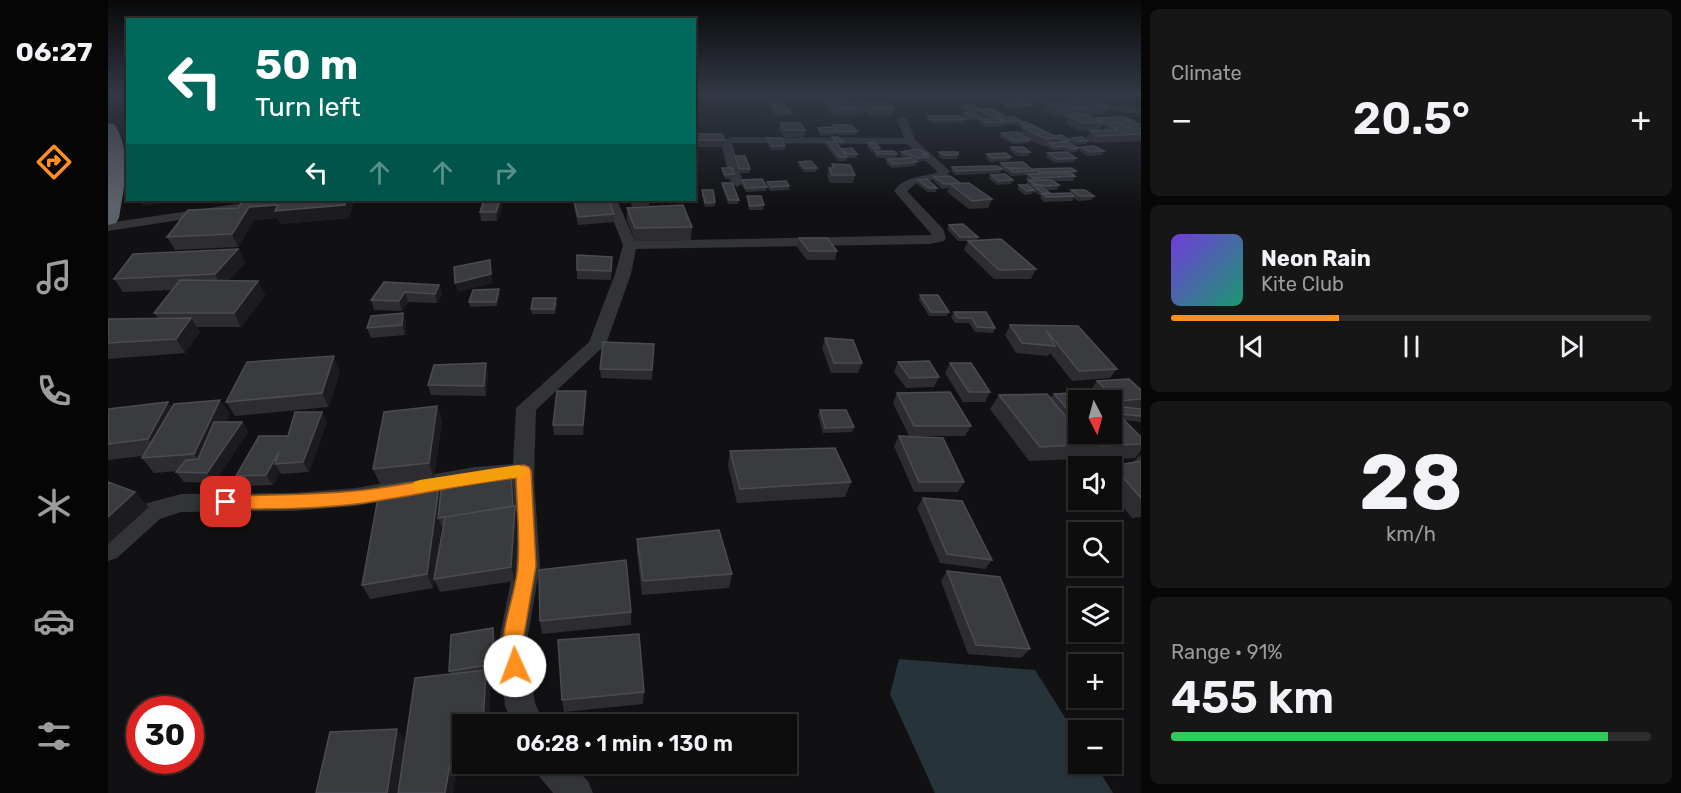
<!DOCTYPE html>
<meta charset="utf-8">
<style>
body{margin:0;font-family:Rubik,sans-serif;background:#161617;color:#f1f3f6;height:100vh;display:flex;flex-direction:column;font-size:22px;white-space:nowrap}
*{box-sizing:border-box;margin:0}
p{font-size:20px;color:#9a9c9e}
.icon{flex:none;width:33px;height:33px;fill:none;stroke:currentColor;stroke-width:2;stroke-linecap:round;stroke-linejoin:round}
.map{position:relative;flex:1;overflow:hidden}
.drawer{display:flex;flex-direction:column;gap:9px;padding:9px;background:#070708;width:540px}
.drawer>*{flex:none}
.hud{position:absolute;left:18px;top:18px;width:570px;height:183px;border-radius:0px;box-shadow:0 2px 4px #0004,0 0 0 2px #2d2d2e;background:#00695c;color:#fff;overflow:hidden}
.needle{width:39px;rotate:174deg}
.buttons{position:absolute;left:960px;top:390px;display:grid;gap:12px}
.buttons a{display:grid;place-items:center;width:54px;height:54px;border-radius:0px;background:#0d0d0e;box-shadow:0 2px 4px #0004,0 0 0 2px #2d2d2e;font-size:30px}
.speed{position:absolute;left:18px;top:696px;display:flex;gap:12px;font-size:30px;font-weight:700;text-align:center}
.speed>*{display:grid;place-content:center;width:78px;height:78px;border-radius:50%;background:#0d0d0e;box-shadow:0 2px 4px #0004,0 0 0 2px #2d2d2e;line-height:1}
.speed .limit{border:9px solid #d22;background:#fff;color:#111}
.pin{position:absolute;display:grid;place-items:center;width:51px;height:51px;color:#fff;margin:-26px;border-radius:12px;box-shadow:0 3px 9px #0006}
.me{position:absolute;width:66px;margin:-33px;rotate:358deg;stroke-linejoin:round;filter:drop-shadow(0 0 4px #0008)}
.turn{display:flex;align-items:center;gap:21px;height:126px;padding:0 30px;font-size:27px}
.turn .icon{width:78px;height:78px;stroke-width:2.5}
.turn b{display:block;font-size:42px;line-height:51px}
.lanes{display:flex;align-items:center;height:57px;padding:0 30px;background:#0003;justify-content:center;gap:30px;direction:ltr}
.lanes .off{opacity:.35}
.big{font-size:45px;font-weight:600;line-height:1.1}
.drawer .tile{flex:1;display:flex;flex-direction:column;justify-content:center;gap:9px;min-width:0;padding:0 21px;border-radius:9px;background:#161617}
.drawer .dial{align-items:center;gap:0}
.dial b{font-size:78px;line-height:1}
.song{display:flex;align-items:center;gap:18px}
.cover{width:72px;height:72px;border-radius:9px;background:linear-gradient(135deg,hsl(260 70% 55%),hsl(160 70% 35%))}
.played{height:6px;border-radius:3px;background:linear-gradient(90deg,#ff901d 35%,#2d2d2e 35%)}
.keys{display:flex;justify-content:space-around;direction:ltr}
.heat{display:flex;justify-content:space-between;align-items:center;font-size:33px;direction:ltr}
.charge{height:9px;border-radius:4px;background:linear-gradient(90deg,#34c759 91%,#2d2d2e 0)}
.trip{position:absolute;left:344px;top:714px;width:345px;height:60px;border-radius:0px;background:#0d0d0e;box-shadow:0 2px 4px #0004,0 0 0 2px #2d2d2e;font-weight:600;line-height:60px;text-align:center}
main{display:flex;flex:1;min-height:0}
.menu{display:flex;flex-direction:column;width:108px;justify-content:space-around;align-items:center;background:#050506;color:#9a9c9e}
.menu .icon{width:42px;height:42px}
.menu .active{color:#ff901d}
.menu b{font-size:27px;color:#f1f3f6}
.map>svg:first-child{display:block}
.water{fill:#263338}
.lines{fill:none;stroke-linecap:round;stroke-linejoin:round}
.street{fill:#323438;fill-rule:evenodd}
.highway{fill:#5d626a;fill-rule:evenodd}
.wall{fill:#2d2d31;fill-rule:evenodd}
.shaded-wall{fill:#1c1c1f}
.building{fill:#393b3f;stroke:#4a4c52;stroke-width:1.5}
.route{fill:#ff901d;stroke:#a65e13;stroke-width:1.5}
.slow{fill:#f59e0b}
</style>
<main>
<nav class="menu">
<b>06:27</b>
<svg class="icon active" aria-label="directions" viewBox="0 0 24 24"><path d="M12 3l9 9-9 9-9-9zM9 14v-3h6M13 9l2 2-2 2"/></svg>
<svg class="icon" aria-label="music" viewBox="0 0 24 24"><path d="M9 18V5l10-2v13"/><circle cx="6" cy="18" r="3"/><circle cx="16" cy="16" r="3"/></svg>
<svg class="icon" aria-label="phone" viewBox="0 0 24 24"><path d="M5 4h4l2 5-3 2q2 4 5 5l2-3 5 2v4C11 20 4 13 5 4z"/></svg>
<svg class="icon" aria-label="climate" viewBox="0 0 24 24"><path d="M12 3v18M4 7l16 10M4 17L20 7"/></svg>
<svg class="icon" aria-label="car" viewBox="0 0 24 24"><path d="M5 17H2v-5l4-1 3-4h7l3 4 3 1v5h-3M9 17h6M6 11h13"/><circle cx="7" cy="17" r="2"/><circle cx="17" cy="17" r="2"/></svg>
<svg class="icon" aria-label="filters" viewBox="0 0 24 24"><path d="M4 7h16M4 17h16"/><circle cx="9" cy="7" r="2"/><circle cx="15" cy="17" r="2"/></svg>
</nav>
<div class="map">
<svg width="1033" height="793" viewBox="0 0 1033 793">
<rect width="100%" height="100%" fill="#111113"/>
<path class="water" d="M791,659L927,670L970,738V764H987L1005,793H827L782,694Z"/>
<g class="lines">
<path class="street" d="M952,95C964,95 973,100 985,102C1001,106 1017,104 1033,109V115C1007,108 975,111 952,95Z
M794,116L799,119L807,140L842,171L838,177L809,183L799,191L835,229L838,238L836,241L822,244L528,249L523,274L498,344L428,410L426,479L432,566L418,646L427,703L436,724H405L397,706L390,646L406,566L404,481L367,485L248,506L185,511L73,512L52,519L9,558L0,561V535L36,504L73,494L185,493L248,488L367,467L405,464L408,408L481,342L507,274L515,245L497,200H509L527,241L824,235L786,191C797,175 814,178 830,172L799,144L624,143L635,183L629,187L623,183L613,143L622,137L796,138L789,119Z
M20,147V153L0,156V150Z
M154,200H181L175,204L0,231V223Z
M425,764H463L480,781L485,793H445L430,775Z"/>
<path class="highway" d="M0,123L6,124C25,153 16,187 11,218L8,223L0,225Z"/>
</g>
<path class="wall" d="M586,95H597V96L586,97Z
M664,95H709V98L685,99L684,103L671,104L664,96Z
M742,95H780L779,97H765L764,96V97L745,98Z
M716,96L742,103L755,108L757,103L787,109L785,116H762L755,111L754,115L727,116L714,102Z
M908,101L922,108L901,110L896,107L897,103L906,104Z
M938,103L1001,107L998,114L978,115L987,119L988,118L1023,120L1022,121L1032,125L1031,128H1033V141L987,143L978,139L982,131L995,130L997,127L994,126L991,130L971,131L957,123L959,119L956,117V116L948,117L935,110Z
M662,104L683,112V115L668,116L661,108Z
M854,106L895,115L894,117L913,121L912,122L947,136L962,140L961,143L971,148L969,152L961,153L956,150H945L939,147V146H935L922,140L921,143L904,144L892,137L893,133L912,134L915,129L909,126L910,125H898L896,124L895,126L878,127L871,123L872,120L862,121L855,116L857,112L853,109ZM866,112H869L879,119H872L873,117Z
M820,116L858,119L856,123H823L819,120Z
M672,123L697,130L696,137H676L671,130Z
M725,125L749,131L748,135H731L729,133L728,135L713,136L710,131V128L725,127Z
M588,134L617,140L616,147H590L587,141Z
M724,137L735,142L734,145H730L734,150V149L749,154L748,158H739L738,161H730L718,146L719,142H724L723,141Z
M659,138L677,146L676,150H663L659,142Z
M964,138L980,141L978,144L968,145L962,142Z
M760,143L772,148L771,151L789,154L788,158H769L766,155L767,152L764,153L759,146Z
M903,147L922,152L920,156H909L902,151Z
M973,147L996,151L994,155L980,156L971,151Z
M793,152L821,154L818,161L808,162L807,166L784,168L778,163L779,159L798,158L792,156Z
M831,152L850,155L849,159H833L830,156Z
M940,153L968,158L966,162L947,163L938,157Z
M879,154L903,157L901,161L882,162L878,158Z
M627,156L642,169L641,173H631L626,160Z
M691,162L709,168L708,172H696L690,165Z
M893,163L925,171L926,169L968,171L966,176H967L965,181H945L951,185L949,190H938L942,193L941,194L962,193L963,190L986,196L984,200L970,201L966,198L964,201L936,202L932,198L933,196L926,192L924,194L917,195L909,189L911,185L923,188L918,184L920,180L918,178L919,175L903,176L899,173L900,172H898L891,167Z
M724,164L747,175L745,183H722L719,176L721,168H723Z
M844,167L894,169L892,173L848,175L843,171Z
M614,168L626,174L625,179H617L614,172Z
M883,175L905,180L903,184L889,185L881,179Z
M826,177L852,183L884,199L880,208L861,209L839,192L841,188L834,189L825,181Z
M634,180L659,187L658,191L638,192L633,184Z
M810,180L829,188L828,192H820L809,184Z
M659,182L681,186V190L662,191L659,187Z
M614,183L631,200L630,204H620L614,187Z
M594,190L607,202V206L597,207L594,195Z
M639,196L656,205L655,210H641L639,200Z
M135,200H246L241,218L173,224L170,218L146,220L130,247L67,250L59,237L130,208Z
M376,200H393L394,207L389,221H373L372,212Z
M455,200H501L506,214V222L470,225L465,202L456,203Z
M522,200H541V206L524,207Z
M519,208L584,227L583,240L527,241L519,220Z
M841,225L870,237L868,241L928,269L923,279H886L856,250L860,241H850L839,229Z
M691,238L729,251L727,260H699L689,247Z
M130,249L137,263L121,280L150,281L157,295L133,327H89L92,332L77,353L0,359V319L50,318L46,313L64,290L15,292L6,279Z
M504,266L503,280L469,279V270Z
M331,285L334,294L329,303L300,302L294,311L266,310L263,300Z
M392,294L389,306L362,307L361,302Z
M812,295L841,312L839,316H821L811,300Z
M449,303L447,314H424L423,309Z
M846,312L887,328L885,333L867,332L861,323H847L843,317Z
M295,313L298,323L297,335L263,338L259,328Z
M902,325L970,326L1009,369L1002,378L964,381L942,353L940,356L908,353L897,335Z
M717,338L754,363L750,373H723L714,348Z
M546,344L544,380L493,378L492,369Z
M790,362L831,377L826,387L798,388L786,372Z
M842,363L882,392L877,402H855L837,373Z
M232,371L221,407L127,416L118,402Z
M380,373L378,396L323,395L320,385Z
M989,381L1033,390V408H1030L1033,409V422L1016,420L1033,437V451L1027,458L981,461L975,454L970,459L921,461L882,409L891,395L942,398L946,394L983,392L982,391ZM970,400H1004V434H970Z
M478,391V401L475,435H446L445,425Z
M789,393L863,426L857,436H801L785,403Z
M112,400L122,414L118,422H134L140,432L106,483L76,482L68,472L70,471L46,473L34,458L35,456L0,460V409L60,402L64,407Z
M329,406L334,421L326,478L272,484L265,469Z
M712,410L746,427L744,432L715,433L710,415Z
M214,412L219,422L201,472L173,474L172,472L165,485L135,486L128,476Z
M791,436L856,482L850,492H806L786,446Z
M622,451L743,482L737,497L629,503L620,466Z
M1033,454V517L1024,518L1004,494V467L1005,466L1025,462Z
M403,473L405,483L407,507L410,520L407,581L332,592L326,580L325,588L262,599L254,585L332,478L334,482ZM333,525L334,527H335L328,570Z
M815,498L884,560L877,569L832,563L809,508Z
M529,539L624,574L621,588L534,595L529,553Z
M839,571L922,649L913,658L860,654L833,581Z
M523,612V625L434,634L432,621Z
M388,637L389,672L380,674L383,682L354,724V764H379V769L348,774L290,793L343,674L341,671Z
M536,692L535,704L456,712L454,700Z"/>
<path class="shaded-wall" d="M924,105L922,108L901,110L902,106Z
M772,148L771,152L767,151V152L764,153L766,149Z
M32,200H72L35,206Z
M238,200H246L241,218L173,224L170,218L146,220L130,247L124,234L141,207Z
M298,200H322L299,202Z
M392,200L394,207L389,221L388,212Z
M130,249L137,263L114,288L107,274Z
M382,260L385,283L350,292L347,283Z
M150,281L157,295L133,327L126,313Z
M331,285L334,294L329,303L327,294Z
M391,289L392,294L389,306L388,302Z
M297,292L300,302L294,311L291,301Z
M295,313L298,323L297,335L294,325Z
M83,318L92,332L77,353L68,339Z
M226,356L232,371L221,407L214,393Z
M378,363L380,373L378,396L376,386Z
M478,391V401L475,435V425Z
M112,400L122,414L97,469L86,454Z
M60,402L71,416L52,454L40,439Z
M329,406L334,421L326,478L321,463Z
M214,412L219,422L201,472L195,462Z
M134,422L140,432L106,483L99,473Z
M171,452L167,464L172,472L165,485L158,475Z
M403,473L405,483L407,507L410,520L407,581L403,567L405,506Z
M332,478L337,492L330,518L333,525L325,588L319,574Z
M27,492L41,507L0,544V517Z
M385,628L388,637L389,672L386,664Z
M378,670L383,682L381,724H375Z
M289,729L297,740L289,793H279Z
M342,764L348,774L345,793H337Z"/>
<path class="building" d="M670,95H684L685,97H672Z
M733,95L742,103L749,102L756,108L728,109L716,96Z
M908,101H915L924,105L902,106L897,103L915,105Z
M987,101L1001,107L951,110L938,103Z
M757,103H780L787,109H764Z
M662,104H676L683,112H669Z
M866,105L871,109H859L854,106Z
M870,109H885L895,115H880Z
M866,112L873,117H864L856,113Z
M972,113L977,115L961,116L958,114Z
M980,115L995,123H975L961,116Z
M820,116H853L858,119L825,120Z
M891,117H905L913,121L899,122Z
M1015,117L1023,120L1015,122L1025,121L1032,125L1017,126L1012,123L999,124L988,118Z
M889,118L897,122L879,123L872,119Z
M911,122H918L928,127H920Z
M672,123H692L697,130H677Z
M1012,123L1022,128H1033V134L991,136L982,131L1010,130L998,124Z
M725,125H743L749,131L731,132Z
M724,127L729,132H713L710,128Z
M915,127H928L950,138L938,139Z
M910,132L922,140L906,141L893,133Z
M588,134H614L617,140H591Z
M953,135L962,140L955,141L947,136Z
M724,137H730L735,142L727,141Z
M974,137L980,141H970L964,138Z
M659,138H673L677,146H664Z
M719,142H728L739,157H731Z
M767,142L772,148L766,149L760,143Z
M959,142L971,148L963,149L958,146L947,147L941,143Z
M986,146L996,151L982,152L973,147Z
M903,147H915L922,152H911Z
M744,148L749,154H739L734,149Z
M810,149L821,154H815L820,157L810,158L793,152Z
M767,151H786L789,154H770Z
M831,152H850V155H835Z
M959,152L968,158L949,159L940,153Z
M898,153L903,157L884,158L879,154Z
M627,156H637L642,169H631Z
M803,158L809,162L785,164L779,159Z
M703,161L709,168H696L691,162Z
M915,162L926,171L905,172L901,169L918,168H899L893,163Z
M724,164L742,165L747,175H724L721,168H726Z
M889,166L894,169L849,171L844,167Z
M614,168H624L626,174L617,175Z
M963,168L968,171L931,172L926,169Z
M962,173L967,176L925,178L920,174Z
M897,174L905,180L891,181L883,175Z
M842,176L852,183L836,184L826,177Z
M654,179L659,187L638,188L634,180Z
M819,179L829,188H821L810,180Z
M920,180H943L951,185L938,186L926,184Z
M678,181L681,186L663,187L659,182Z
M614,183H624L631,200H621Z
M861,183L884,199L864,201L842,184Z
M911,185H919L926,190L919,191Z
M925,185H931L942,193H935Z
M594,190H605L607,202L597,203Z
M963,190H977L986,196H972Z
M962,193L966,196L938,197L934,194Z
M639,196H653L656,205L642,206Z
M135,200H238L237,205L167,211L170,205L141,207L124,234L59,237L80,210L130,208Z
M376,200H392L388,212H372Z
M466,200H501L506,214L470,217Z
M524,200H541L542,201L524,202Z
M575,205L584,227L527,228L519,208Z
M855,224L870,237H852L841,225Z
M691,238H719L729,251H701Z
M893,239L928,269L891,270L860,241Z
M130,249L107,274L6,279L25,254Z
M469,255L504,257L503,271L469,270Z
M382,260L383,274L347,283L346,267Z
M72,280L150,281L126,313H46Z
M276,282L331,285L327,294L297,292L291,301L263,300Z
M391,289L388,302H361L365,290Z
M812,295H830L841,312H823Z
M425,298H448L446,309H423Z
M846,312H878L887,328L869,327L864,318H850Z
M295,313L294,325L259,328L263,316Z
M83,318L68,339L0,343V319Z
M902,325L970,326L1009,369L971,371L938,330L947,346L914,343Z
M717,338L745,340L754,363H726Z
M495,342L546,344L544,370L492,369Z
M226,356L214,393L118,402L139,362Z
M821,361L831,377L802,378L790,362Z
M378,363L376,386L320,385L326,365Z
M842,363H863L882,392H861Z
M1021,379L1033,390V399L1010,401L989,381Z
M449,391H478L475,425H445Z
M842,392L863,426H806L789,393Z
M988,392L996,400H970V421L946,394Z
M939,394L970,431V434H972L982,444L932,447L891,395Z
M112,400L86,454L34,458L66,404Z
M60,402L40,439L0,444V409Z
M329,406L321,463L265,469L276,412Z
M1006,406L1033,409V416L1011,414Z
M1004,408L1033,437V444L993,446L981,434H1004Z
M712,410H738L746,427L717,428Z
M187,412H214L195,462L167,464L171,452L158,475L128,476L151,436H180Z
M106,422H134L99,473L68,472L78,460L90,459Z
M791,436L835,438L856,482H811Z
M727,448L743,482L632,489L622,451Z
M1033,461V498L1005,466Z
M403,473L405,506L330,518L334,482Z
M332,478L319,574L254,585L272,487Z
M0,482L27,492L0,517Z
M815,498L854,501L884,560L839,554Z
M407,506L403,567L326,579L337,517Z
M611,530L624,574L535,581L529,539Z
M518,560L523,612L432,621L431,570Z
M839,571L892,577L922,649L868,645Z
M385,628L386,664L341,671L343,635Z
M531,634L536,692L454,700L450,640Z
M378,670L375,724H354V762L342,764L337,793H290L307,678Z
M289,729L279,793H208L222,732Z"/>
<linearGradient id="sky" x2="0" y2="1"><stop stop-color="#09090a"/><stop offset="0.46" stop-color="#323844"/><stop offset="1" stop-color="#323844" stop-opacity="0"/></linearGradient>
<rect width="1033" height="206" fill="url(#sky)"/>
<path class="route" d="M416,465L421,467L423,471L428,566L414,646L417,666L414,673L407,676L400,673C385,639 408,600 410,565C412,536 409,507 408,478C354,484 302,497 248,504C205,509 161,509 118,509L112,507L110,502L112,498L118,496C161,495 204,495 247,491C303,485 359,471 416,465Z"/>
<path class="slow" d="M410,465L416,467L418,471L416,476L410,477L312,492L306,490L304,486L306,482L312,480Z"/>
</svg>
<div class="buttons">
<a><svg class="needle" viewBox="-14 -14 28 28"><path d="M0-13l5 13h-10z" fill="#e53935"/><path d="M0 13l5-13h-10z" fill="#9a9c9e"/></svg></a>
<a><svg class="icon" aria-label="sound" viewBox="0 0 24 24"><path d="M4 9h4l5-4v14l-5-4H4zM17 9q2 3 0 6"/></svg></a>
<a><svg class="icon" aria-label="search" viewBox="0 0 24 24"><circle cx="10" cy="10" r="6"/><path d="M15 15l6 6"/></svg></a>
<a><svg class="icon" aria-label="layers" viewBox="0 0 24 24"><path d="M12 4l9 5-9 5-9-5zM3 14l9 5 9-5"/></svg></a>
<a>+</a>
<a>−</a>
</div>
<div class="speed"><div class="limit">30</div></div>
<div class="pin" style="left:118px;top:502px;background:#d93025"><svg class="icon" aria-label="arrive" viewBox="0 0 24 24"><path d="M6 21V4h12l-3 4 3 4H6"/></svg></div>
<svg class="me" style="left:407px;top:666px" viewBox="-20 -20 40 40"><circle r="19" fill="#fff"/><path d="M0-13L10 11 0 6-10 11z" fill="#ff901d"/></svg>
<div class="trip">06:28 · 1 min · 130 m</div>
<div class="hud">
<div class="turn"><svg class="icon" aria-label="left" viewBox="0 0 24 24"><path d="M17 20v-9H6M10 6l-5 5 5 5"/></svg><div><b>50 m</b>Turn left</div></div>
<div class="lanes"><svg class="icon" aria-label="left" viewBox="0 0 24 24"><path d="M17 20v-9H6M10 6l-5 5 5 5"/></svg><svg class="icon off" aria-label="ahead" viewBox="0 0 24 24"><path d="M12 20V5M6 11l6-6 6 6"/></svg><svg class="icon off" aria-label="ahead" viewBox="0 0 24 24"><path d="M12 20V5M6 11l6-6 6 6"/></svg><svg class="icon off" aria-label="right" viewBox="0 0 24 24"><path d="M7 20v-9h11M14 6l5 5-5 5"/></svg></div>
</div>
</div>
<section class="drawer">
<div class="tile"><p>Climate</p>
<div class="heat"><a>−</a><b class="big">20.5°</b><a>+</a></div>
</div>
<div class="tile">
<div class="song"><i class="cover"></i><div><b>Neon Rain</b><p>Kite Club</p></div></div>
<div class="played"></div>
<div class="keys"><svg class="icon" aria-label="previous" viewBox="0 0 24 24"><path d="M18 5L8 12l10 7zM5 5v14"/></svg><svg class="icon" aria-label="pause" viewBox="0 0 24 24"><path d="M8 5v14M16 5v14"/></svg><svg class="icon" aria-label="next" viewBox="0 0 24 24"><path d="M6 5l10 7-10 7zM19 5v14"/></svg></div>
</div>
<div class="tile dial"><b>28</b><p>km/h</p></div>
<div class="tile"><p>Range · 91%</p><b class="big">455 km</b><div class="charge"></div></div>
</section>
</main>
